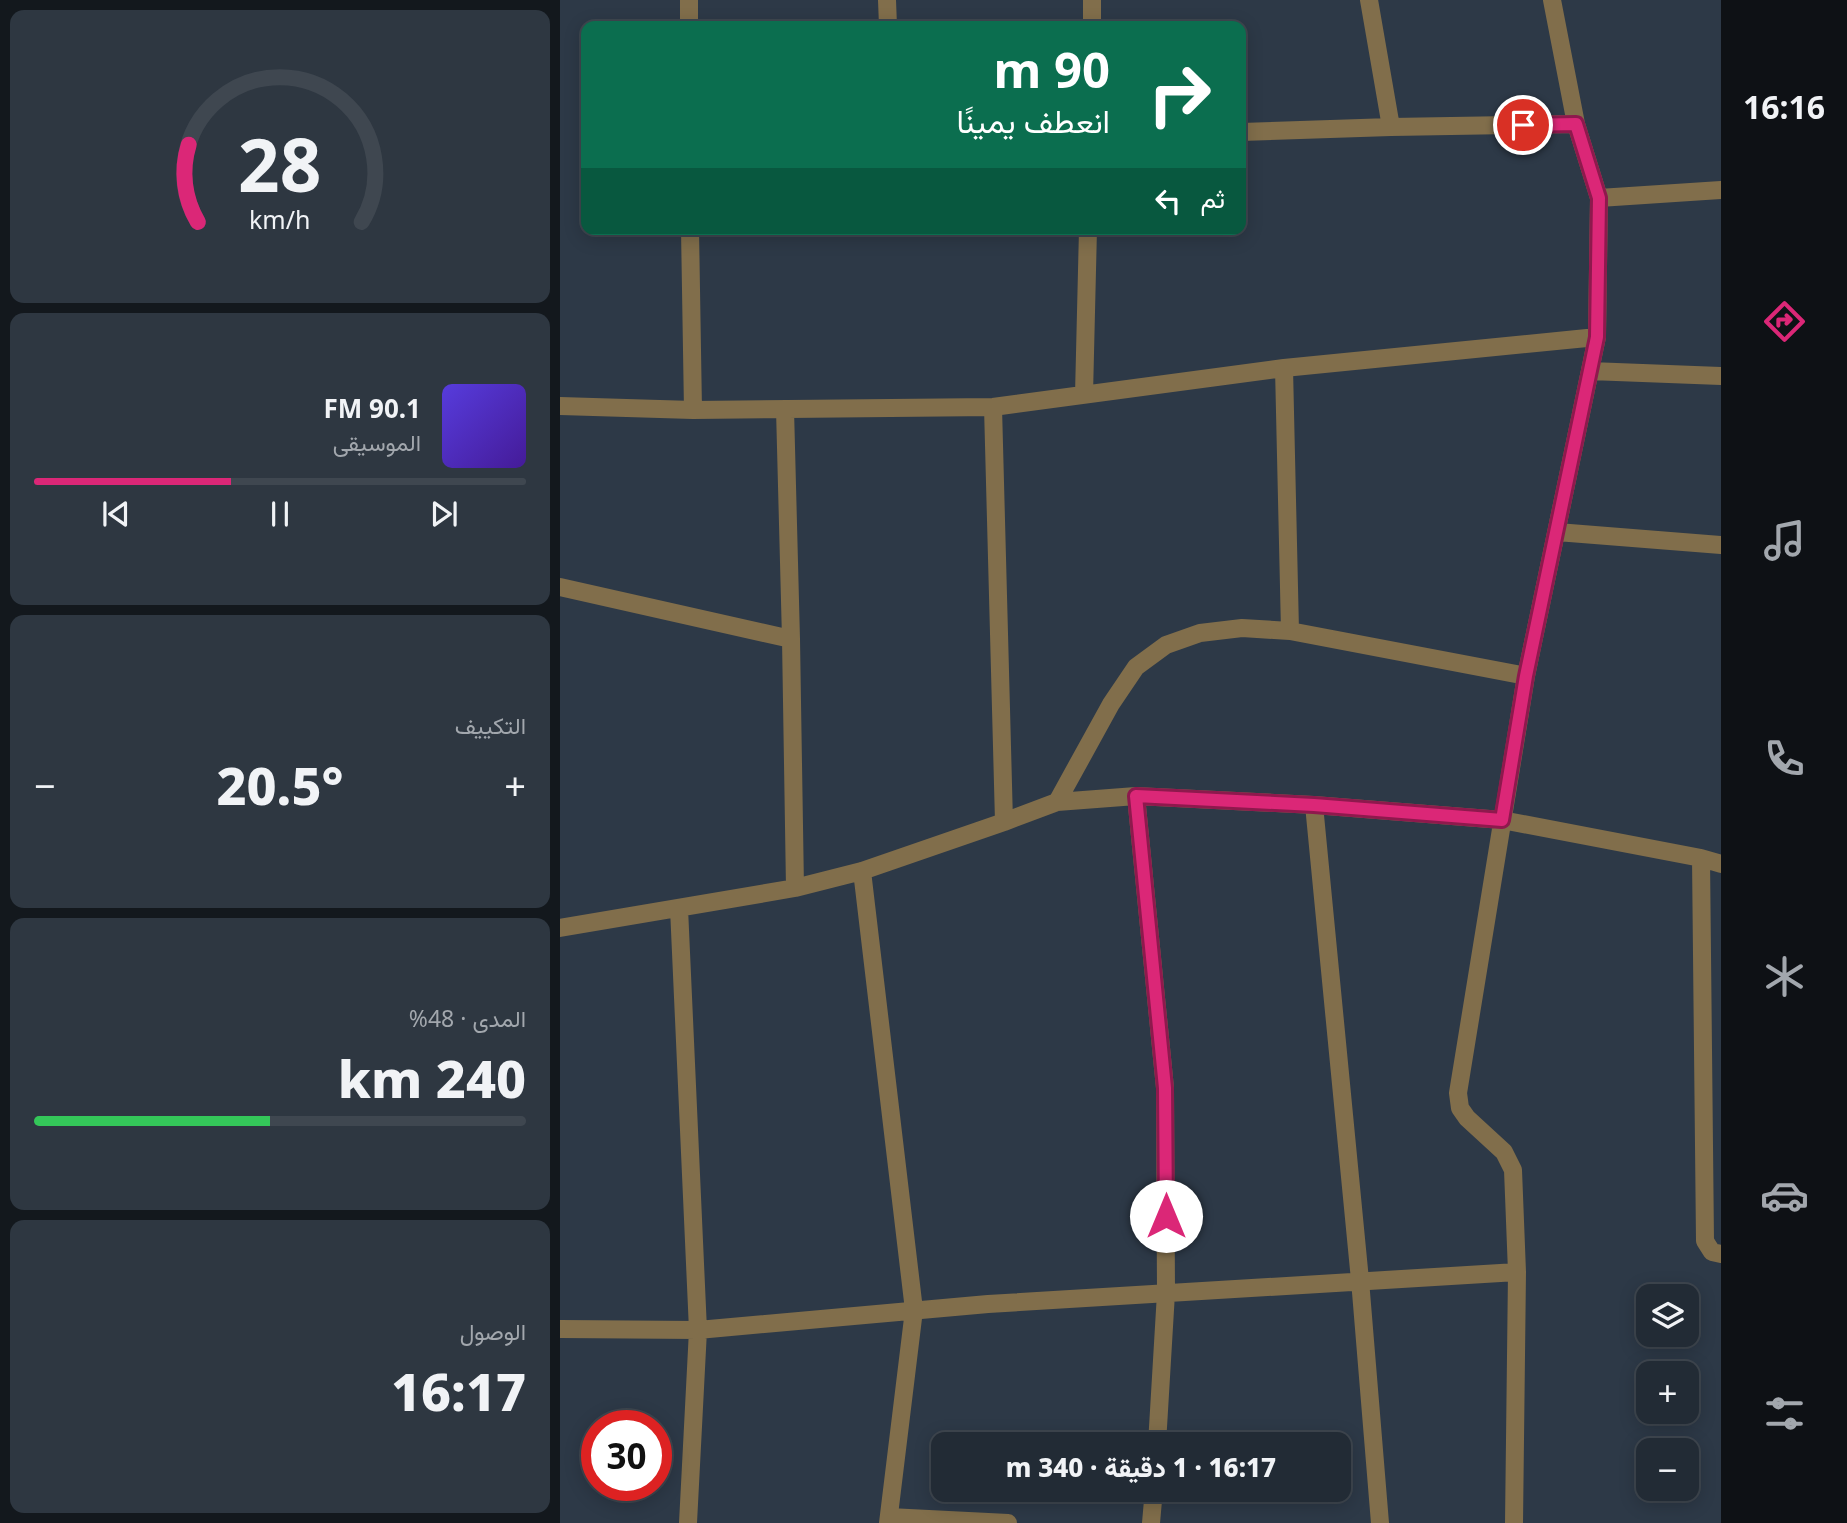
<!DOCTYPE html>
<html lang="ar">
<meta charset="utf-8">
<style>
body{margin:0;font-family:"Noto Sans",Vazirmatn,sans-serif;background:#2e3741;color:#f1f3f6;direction:rtl;height:100vh;display:flex;flex-direction:column;font-size:26px;white-space:nowrap}
*{box-sizing:border-box;margin:0}
p{font-size:23px;color:#a2a7ad}
.icon{flex:none;width:38px;height:38px;fill:none;stroke:currentColor;stroke-width:2;stroke-linecap:round;stroke-linejoin:round}
.map{position:relative;flex:1;overflow:hidden;direction:ltr}
.side{display:flex;flex-direction:column;gap:10px;padding:10px;background:#13181d;width:560px}
.side>*{flex:none}
.banner{position:absolute;left:21px;top:21px;width:665px;height:214px;border-radius:14px;box-shadow:0 4px 18px #0003,0 0 0 2px #3f4750;direction:rtl;background:#0b6e4f;color:#fff;overflow:hidden}
.fabs{position:absolute;left:1076px;top:1284px;display:grid;gap:14px}
.fabs a{display:grid;place-items:center;width:63px;height:63px;border-radius:14px;background:#222b35;box-shadow:0 4px 18px #0003,0 0 0 2px #3f4750;font-size:35px}
.speed{position:absolute;left:21px;top:1410px;display:flex;gap:14px;font-size:35px;font-weight:700;text-align:center}
.speed>*{display:grid;place-content:center;width:91px;height:91px;border-radius:50%;background:#222b35;box-shadow:0 4px 18px #0003,0 0 0 2px #3f4750;line-height:1}
.speed .limit{border:10px solid #d22;background:#fff;color:#111}
.pin{position:absolute;display:grid;place-items:center;width:60px;height:60px;color:#fff;margin:-30px;border:4px solid #fff;border-radius:50%;box-shadow:0 2px 7px #0007}
.me{position:absolute;width:77px;margin:-38px;rotate:0deg;stroke-linejoin:round;filter:drop-shadow(0 0 5px #0008)}
.turn{display:flex;align-items:center;gap:24px;height:147px;padding:0 21px;font-size:32px}
.turn .icon{width:91px;height:91px;stroke-width:2.5}
.turn b{display:block;font-size:49px;line-height:60px}
.then{display:flex;align-items:center;height:66px;padding:0 21px;background:#0003;gap:14px;font-size:26px}
.big{font-size:52px;font-weight:800;line-height:1.1}
.side .widget{flex:1;display:flex;flex-direction:column;justify-content:center;gap:10px;min-width:0;padding:0 24px;border-radius:14px;background:#2e3741}
.side .dial{align-items:center;gap:0}
.dial svg{height:182px;overflow:visible;fill:none;stroke:#3f4750;stroke-width:7;stroke-linecap:round;text-anchor:middle}
.dial text{fill:#f1f3f6;stroke:none}
.song{display:flex;align-items:center;gap:21px}
.cover{width:84px;height:84px;border-radius:10px;background:linear-gradient(135deg,hsl(250 70% 55%),hsl(260 70% 35%))}
.played{height:7px;border-radius:4px;background:linear-gradient(90deg,#db2777 40%,#3f4750 40%)}
.keys{display:flex;justify-content:space-around;direction:ltr}
.heat{display:flex;justify-content:space-between;align-items:center;font-size:38px;direction:ltr}
.charge{height:10px;border-radius:5px;background:linear-gradient(90deg,#34c759 48%,#3f4750 0)}
.trip{position:absolute;left:371px;top:1432px;width:420px;height:70px;border-radius:14px;background:#222b35;box-shadow:0 4px 18px #0003,0 0 0 2px #3f4750;font-weight:800;line-height:70px;text-align:center;direction:rtl}
main{display:flex;flex:1;min-height:0}
.tabs{display:flex;flex-direction:column;width:126px;justify-content:space-around;align-items:center;background:#0e1115;color:#a2a7ad}
.tabs .icon{width:49px;height:49px}
.tabs .current{color:#db2777}
.tabs b{font-size:32px;color:#f1f3f6}
.map>svg:first-child{display:block}
.lines{fill:none;stroke-linecap:round;stroke-linejoin:round}
.minor{stroke:#816e4b;stroke-width:18}
.route-casing{stroke:#8e194d;stroke-width:18}
.route{stroke:#db2777;stroke-width:12}
</style>
<main>
<nav class="tabs">
<b>16:16</b>
<svg class="icon current" aria-label="directions" viewBox="0 0 24 24"><path d="M12 3l9 9-9 9-9-9zM9 14v-3h6M13 9l2 2-2 2"/></svg>
<svg class="icon" aria-label="music" viewBox="0 0 24 24"><path d="M9 18V5l10-2v13"/><circle cx="6" cy="18" r="3"/><circle cx="16" cy="16" r="3"/></svg>
<svg class="icon" aria-label="phone" viewBox="0 0 24 24"><path d="M5 4h4l2 5-3 2q2 4 5 5l2-3 5 2v4C11 20 4 13 5 4z"/></svg>
<svg class="icon" aria-label="climate" viewBox="0 0 24 24"><path d="M12 3v18M4 7l16 10M4 17L20 7"/></svg>
<svg class="icon" aria-label="car" viewBox="0 0 24 24"><path d="M5 17H2v-5l4-1 3-4h7l3 4 3 1v5h-3M9 17h6M6 11h13"/><circle cx="7" cy="17" r="2"/><circle cx="17" cy="17" r="2"/></svg>
<svg class="icon" aria-label="filters" viewBox="0 0 24 24"><path d="M4 7h16M4 17h16"/><circle cx="9" cy="7" r="2"/><circle cx="15" cy="17" r="2"/></svg>
</nav>
<div class="map">
<svg width="1161" height="1523" viewBox="0 0 1161 1523">
<rect width="100%" height="100%" fill="#2d3947"/>
<g class="lines">
<path class="minor" d="M327,0L328,26
M809,0L831,127
M129,26V0
M532,26V0
M681,132L831,127L1016,124
M1039,198L1161,190
M130,229L133,410
M724,368L730,631
M1030,371L1161,376
M524,395L528,229
M0,406L133,410L433,407L724,368L1037,337
M433,407L444,822
M225,409L231,639L235,888
M997,532L1161,545
M0,587L231,639
M576,796L605,1088L606,1293L597,1444
M497,802L551,704L576,667L606,645L640,633L682,628L730,631L966,676
M754,805L800,1280L820,1523
M1141,858L1145,1241L1152,1252L1161,1254
M302,871L354,1310L328,1523
M119,908L138,1330L128,1523
M0,928L235,888L302,871L444,822L497,802L576,796L754,805L942,820L1141,858L1161,864
M0,1329L138,1330L428,1304L957,1272
M329,1517L448,1523
M591,1523L594,1489
M954,1523L957,1272L953,1170L944,1152L907,1118L900,1108L898,1093L966,676L1037,337L1039,198L1016,124L992,0"/>
</g>
<g class="lines">
<defs>
<path id="route" d="M606,1216L605,1088L576,796L754,805L942,820L966,676L1037,337L1039,198L1016,124L963,125"/>
</defs>
<use href="#route" class="route-casing"/>
<use href="#route" class="route"/>
</g>
</svg>
<div class="fabs">
<a><svg class="icon" aria-label="layers" viewBox="0 0 24 24"><path d="M12 4l9 5-9 5-9-5zM3 14l9 5 9-5"/></svg></a>
<a>+</a>
<a>−</a>
</div>
<div class="speed"><div class="limit">30</div></div>
<div class="pin" style="left:963px;top:125px;background:#d93025"><svg class="icon" aria-label="arrive" viewBox="0 0 24 24"><path d="M6 21V4h12l-3 4 3 4H6"/></svg></div>
<svg class="me" style="left:606px;top:1216px" viewBox="-20 -20 40 40"><circle r="19" fill="#fff"/><path d="M0-13L10 11 0 6-10 11z" fill="#db2777"/></svg>
<div class="trip">16:17 · 1 دقيقة · 340 m</div>
<div class="banner">
<div class="turn"><svg class="icon" aria-label="right" viewBox="0 0 24 24"><path d="M7 20v-9h11M14 6l5 5-5 5"/></svg><div><b>90 m</b>انعطف يمينًا</div></div>
<div class="then">ثم<svg class="icon" aria-label="left" viewBox="0 0 24 24"><path d="M17 20v-9H6M10 6l-5 5 5 5"/></svg></div>
</div>
</div>
<section class="side">
<div class="widget dial"><svg viewBox="0 0 100 80">
<path d="M14 69A42 42 0 1 1 86 69"/>
<path d="M14 69A42 42 0 0 1 10 35" stroke="#db2777"/>
<text x="50" y="56" font-size="32" font-weight="700">28</text>
<text x="50" y="72" font-size="11">km/h</text>
</svg></div>
<div class="widget">
<div class="song"><i class="cover"></i><div><b>90.1 FM</b><p>الموسيقى</p></div></div>
<div class="played"></div>
<div class="keys"><svg class="icon" aria-label="previous" viewBox="0 0 24 24"><path d="M18 5L8 12l10 7zM5 5v14"/></svg><svg class="icon" aria-label="pause" viewBox="0 0 24 24"><path d="M8 5v14M16 5v14"/></svg><svg class="icon" aria-label="next" viewBox="0 0 24 24"><path d="M6 5l10 7-10 7zM19 5v14"/></svg></div>
</div>
<div class="widget"><p>التكييف</p>
<div class="heat"><a>−</a><b class="big">20.5°</b><a>+</a></div>
</div>
<div class="widget"><p>المدى · 48%</p><b class="big">240 km</b><div class="charge"></div></div>
<div class="widget"><p>الوصول</p><b class="big">16:17</b></div>
</section>
</main>
